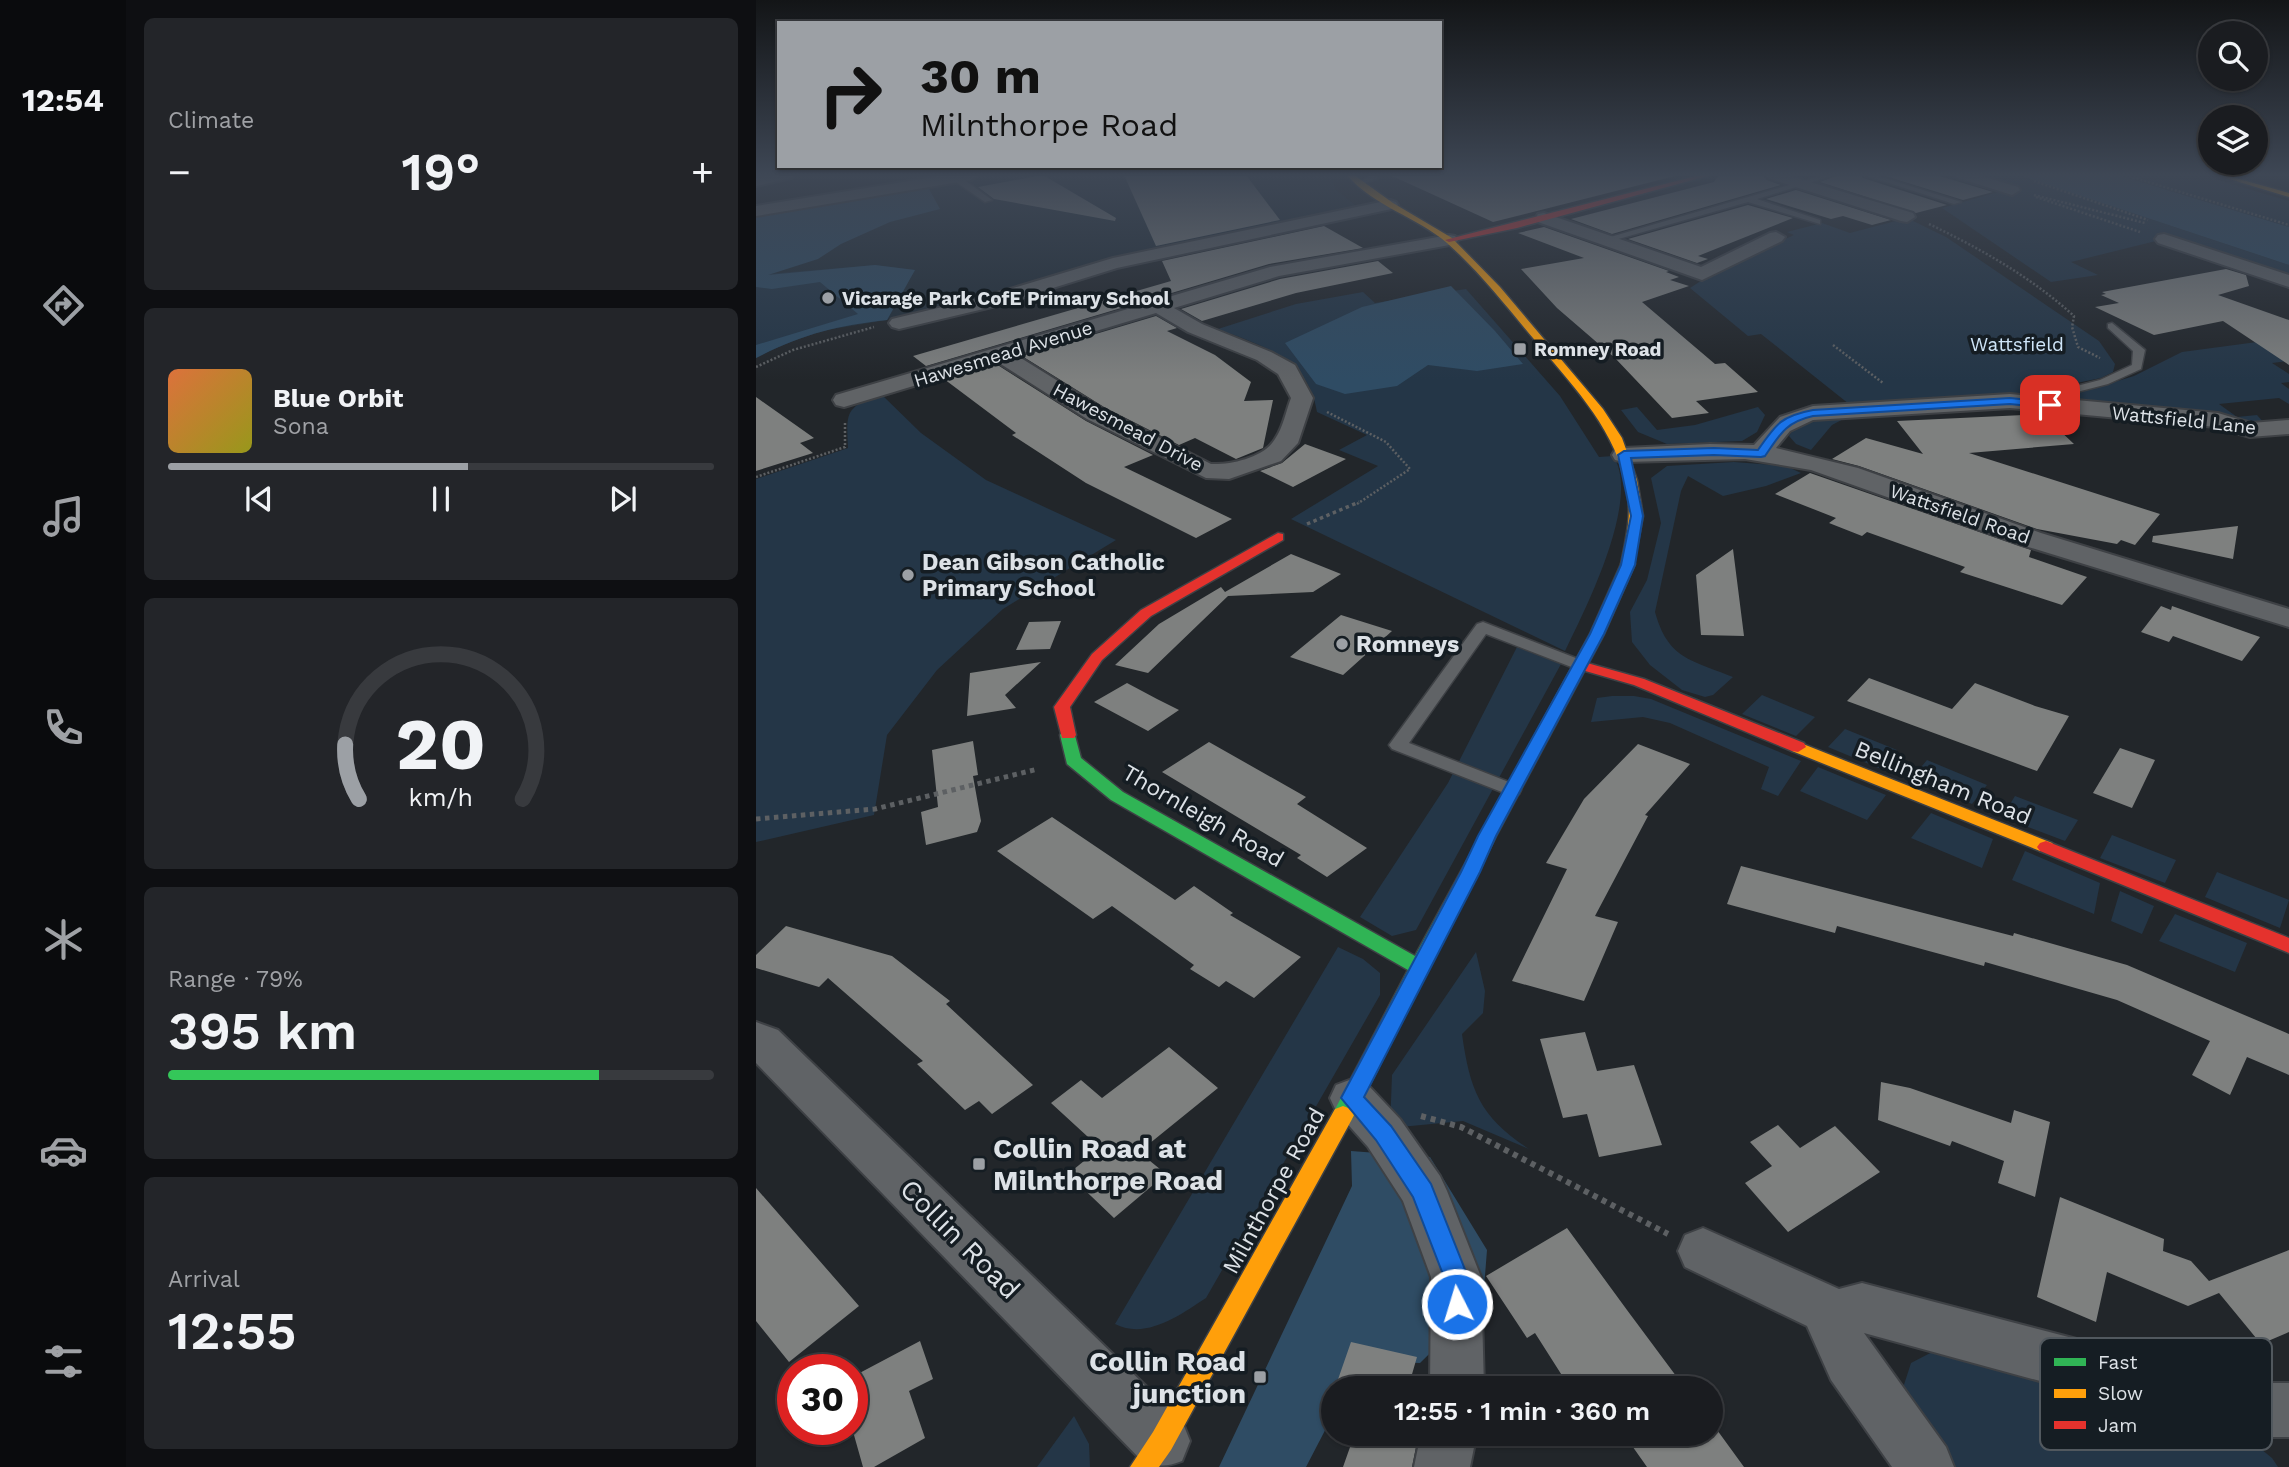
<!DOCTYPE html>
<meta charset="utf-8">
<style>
body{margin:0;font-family:"Work Sans",sans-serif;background:#232529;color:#f1f3f6;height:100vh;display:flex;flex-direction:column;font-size:26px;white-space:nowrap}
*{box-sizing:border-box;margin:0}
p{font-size:23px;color:#9fa1a5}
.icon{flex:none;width:38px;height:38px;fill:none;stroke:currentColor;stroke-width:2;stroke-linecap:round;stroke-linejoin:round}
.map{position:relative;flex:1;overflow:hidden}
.sheet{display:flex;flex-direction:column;gap:18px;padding:18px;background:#0e0f12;width:630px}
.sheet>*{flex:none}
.guide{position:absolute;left:21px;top:21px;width:665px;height:147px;border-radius:0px;box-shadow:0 2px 5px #0004,0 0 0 2px #383a3e;background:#9ca0a5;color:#111;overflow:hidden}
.tools{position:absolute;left:1442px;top:21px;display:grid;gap:14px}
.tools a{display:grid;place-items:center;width:70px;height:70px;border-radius:50%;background:#1a1c20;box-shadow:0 2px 5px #0004,0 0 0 2px #383a3e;font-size:35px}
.speed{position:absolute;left:21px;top:1354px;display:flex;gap:14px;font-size:35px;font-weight:700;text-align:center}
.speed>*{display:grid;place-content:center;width:91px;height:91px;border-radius:50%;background:#1a1c20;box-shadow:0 2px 5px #0004,0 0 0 2px #383a3e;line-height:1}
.speed .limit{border:10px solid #d22;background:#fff;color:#111}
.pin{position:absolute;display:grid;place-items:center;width:60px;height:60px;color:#fff;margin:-30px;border-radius:14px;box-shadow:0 4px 10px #0006}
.me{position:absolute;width:77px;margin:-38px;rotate:355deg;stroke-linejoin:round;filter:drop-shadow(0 0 5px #0008)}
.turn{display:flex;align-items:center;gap:24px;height:147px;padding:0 28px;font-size:32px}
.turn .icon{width:91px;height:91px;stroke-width:2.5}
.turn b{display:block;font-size:49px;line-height:60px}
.big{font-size:52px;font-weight:600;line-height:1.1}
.sheet .tile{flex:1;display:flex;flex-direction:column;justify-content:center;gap:10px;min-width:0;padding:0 24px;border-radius:10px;background:#232529}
.sheet .dial{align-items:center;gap:0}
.dial svg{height:182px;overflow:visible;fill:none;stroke:#383a3e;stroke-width:7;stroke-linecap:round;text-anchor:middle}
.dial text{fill:#f1f3f6;stroke:none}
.song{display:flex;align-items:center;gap:21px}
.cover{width:84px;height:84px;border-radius:10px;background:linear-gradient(135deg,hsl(20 70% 55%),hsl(60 70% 35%))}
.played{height:7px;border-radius:4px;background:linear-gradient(90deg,#9ca0a5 55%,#383a3e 55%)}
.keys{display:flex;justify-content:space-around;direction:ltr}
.heat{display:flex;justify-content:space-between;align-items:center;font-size:38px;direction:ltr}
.charge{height:10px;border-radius:5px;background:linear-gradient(90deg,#34c759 79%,#383a3e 0)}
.trip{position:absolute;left:565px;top:1376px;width:402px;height:70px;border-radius:35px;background:#1a1c20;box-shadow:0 2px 5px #0004,0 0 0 2px #383a3e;font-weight:600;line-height:70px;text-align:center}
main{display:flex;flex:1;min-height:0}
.tabs{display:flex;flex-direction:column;width:126px;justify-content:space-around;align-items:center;background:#0a0b0d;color:#9fa1a5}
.tabs .icon{width:49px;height:49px}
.tabs .on{color:#9ca0a5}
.tabs b{font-size:32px;color:#f1f3f6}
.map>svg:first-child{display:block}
.built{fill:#222e38}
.green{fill:#243647}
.forest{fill:#2f4c64}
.water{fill:#2e4c65}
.building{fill:#7e807f}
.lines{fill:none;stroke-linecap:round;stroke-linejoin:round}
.lane-casing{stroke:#3e4145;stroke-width:3}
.street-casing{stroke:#3e4145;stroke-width:4}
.fast-casing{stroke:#3e4145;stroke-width:3}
.slow-casing{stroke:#3e4145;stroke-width:3}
.jam-casing{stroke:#3e4145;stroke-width:3}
.path-far3{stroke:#5d6063;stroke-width:2.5;stroke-dasharray:2 2;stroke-linecap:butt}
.path-far2{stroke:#5d6063;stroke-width:3.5;stroke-dasharray:3.5 3.5;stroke-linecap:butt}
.path-far1{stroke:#5d6063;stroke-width:5;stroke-dasharray:4.5 4.5;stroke-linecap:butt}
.path{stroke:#5d6063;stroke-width:6;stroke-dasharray:5 5;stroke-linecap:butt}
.lane{fill:#606366;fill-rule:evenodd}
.street{fill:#606366;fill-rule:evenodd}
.fast{fill:#30b455;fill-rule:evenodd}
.slow{fill:#ff9f0a;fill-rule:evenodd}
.jam{fill:#e5322d;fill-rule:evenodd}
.route{fill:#1a73e8;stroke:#114b97;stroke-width:2}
.poi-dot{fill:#9ca0a5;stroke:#151d23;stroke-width:2.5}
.labels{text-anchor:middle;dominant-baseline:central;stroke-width:7;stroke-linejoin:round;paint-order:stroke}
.far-poi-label{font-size:19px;font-weight:bold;fill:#dde2e7;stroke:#151d23;text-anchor:start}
.far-park-label{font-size:19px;fill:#cfe5f8;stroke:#151d23}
.far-street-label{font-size:19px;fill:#dde2e7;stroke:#151d23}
.poi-label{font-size:23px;font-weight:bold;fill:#dde2e7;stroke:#151d23;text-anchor:start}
.street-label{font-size:23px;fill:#dde2e7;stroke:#151d23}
.near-poi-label{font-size:28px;font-weight:bold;fill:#dde2e7;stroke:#151d23;text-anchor:start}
.near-street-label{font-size:28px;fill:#dde2e7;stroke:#151d23}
.key{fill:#151d23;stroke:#51585e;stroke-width:2}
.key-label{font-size:19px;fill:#dde2e7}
</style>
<main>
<nav class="tabs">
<b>12:54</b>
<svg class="icon on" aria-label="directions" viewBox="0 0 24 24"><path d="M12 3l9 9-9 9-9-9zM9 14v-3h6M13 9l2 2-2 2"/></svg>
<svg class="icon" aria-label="music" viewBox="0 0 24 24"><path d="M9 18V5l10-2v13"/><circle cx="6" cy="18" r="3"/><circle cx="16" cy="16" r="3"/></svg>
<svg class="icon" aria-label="phone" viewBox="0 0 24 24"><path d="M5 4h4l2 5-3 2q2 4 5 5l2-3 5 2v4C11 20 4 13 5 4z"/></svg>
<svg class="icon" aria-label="climate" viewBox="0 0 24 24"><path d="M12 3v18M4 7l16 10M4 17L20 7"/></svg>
<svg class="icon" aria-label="car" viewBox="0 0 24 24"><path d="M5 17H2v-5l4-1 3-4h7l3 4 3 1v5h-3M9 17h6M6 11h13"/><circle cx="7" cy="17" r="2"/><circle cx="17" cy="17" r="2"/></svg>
<svg class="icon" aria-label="filters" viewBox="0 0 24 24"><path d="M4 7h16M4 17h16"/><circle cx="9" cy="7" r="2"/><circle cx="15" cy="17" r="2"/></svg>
</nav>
<section class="sheet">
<div class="tile"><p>Climate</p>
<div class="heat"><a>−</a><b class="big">19°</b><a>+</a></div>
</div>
<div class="tile">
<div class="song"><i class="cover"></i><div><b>Blue Orbit</b><p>Sona</p></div></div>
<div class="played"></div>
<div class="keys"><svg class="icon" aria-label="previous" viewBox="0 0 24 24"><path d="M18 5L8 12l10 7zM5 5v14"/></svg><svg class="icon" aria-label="pause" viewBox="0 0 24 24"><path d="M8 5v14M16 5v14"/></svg><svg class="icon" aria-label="next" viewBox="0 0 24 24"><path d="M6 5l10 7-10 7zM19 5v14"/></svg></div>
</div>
<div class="tile dial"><svg viewBox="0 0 100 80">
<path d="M14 69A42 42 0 1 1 86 69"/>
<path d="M14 69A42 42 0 0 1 8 45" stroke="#9ca0a5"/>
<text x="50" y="56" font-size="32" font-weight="700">20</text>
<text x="50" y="72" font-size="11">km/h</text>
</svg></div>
<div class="tile"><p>Range · 79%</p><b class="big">395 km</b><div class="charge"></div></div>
<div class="tile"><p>Arrival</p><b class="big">12:55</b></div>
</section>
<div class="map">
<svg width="1533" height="1467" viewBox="0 0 1533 1467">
<rect width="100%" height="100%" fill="#22262a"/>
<path class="built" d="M232,175H574L580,190L603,208L300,275L131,320L66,331L36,339L0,358V215Z"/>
<path class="green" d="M1220,175H1262L1533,265V277L1416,237L1315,262L1342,275L1295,282L1186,208L1260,187Z
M1362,175H1444L1533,201V227Z
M1151,218L1190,237L1343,341L1359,364L1357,372L1345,378L1266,394L1093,404L1005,334L992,336L934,288L954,275L1038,235L1031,232L1066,223L1094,233Z
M119,265L159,270L131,320C80,326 46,334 0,358V275Z
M710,289L804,396L843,457L857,456C886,498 829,610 809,651L535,519L622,466L583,450L611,435L561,412C553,358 506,346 462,329L540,304L607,292L619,303Z
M1501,342L1533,361L1516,363L1533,374V382L1525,383L1533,389V404L1523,398L1463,404L1481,417L1501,415L1508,423L1499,424L1302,399L1378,376L1426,352Z
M124,393L165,433L230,480L360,540L247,609L181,670L131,735L118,815L0,842V479L92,448C90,410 90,409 124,393Z
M881,407L901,430L939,425L1002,407L1009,415L1001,432L986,441L911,444L882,432L865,410Z
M1095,415L1076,425L1055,450L1040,444L1033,436L1041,423L1059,417Z
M978,462L1030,466L1045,473L1010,486L967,496L932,476L925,491L899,612C912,659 935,660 977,677L957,695L949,697L926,690L894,665L876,642L874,612L891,580L905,523L895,478L911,466Z
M761,647L805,664L660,930L636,936L604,917L692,783Z
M1006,695L1059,717L1040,736L986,714Z
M856,696H878L895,699L1045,761L1022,796L1005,789L1013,767L914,723L887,717L835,722L841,698Z
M1089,729L1141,750L1125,769L1072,747Z
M1171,760L1231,785L1216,804L1155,779Z
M1062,767L1130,795L1111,820L1044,791Z
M1259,796L1322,820L1309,841L1246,817Z
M1175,813L1237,839L1226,868L1155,838Z
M1356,835L1420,860L1409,883L1344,858Z
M1269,851L1344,883L1338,914L1256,880Z
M1461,872L1533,900L1524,928L1449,897Z
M1364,891L1398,906L1386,934L1355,921Z
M1419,914L1491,943L1479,972L1403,941Z
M582,947L607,959L624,973V995L450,1298C424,1315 390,1340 359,1324Z
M720,952L729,991L727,1013L706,1034C714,1091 724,1117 773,1149L707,1121L634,1128L636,1075Z
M1182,1349L1495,1441L1516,1458L1522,1467H1200L1145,1394L1155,1363Z
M318,1416L333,1444L334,1467H281Z"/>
<path class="forest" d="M172,187L184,209L134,222L85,244L62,259L12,275L119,265L159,270L131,320C80,326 46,334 0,358V345L102,314L64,282L16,289L0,287V215Z
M695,286L739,331L767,364L721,371L672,365L641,386L589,394L560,384L529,343L606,307Z
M595,1151L674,1157L731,1250L727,1301L664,1363L609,1361L594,1388H578L577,1415L550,1467H463L596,1186Z"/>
<path class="water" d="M1262,175H1362L1533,227V265Z"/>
<path class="building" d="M287,175L360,218L359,221L238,199L222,187Z
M368,175H490L524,220L400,246Z
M634,175H923L737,222Z
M963,175H1007L1011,180L1025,185L856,234L815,219L958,182Z
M1082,175H1105L1107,178L1191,205L1160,213L1064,182Z
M1126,175H1180L1237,192L1207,200Z
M1040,190L1135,220L1116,225L1087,216L1075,219L1010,199Z
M992,205L1037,218L942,256L952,259L941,263L872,239Z
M568,226L607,248L513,264L170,366L157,356L415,281L406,261Z
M788,227L913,271L910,272L923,277L914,280L933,286L886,302L959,364L969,363L1002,392L940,401L953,413L916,418L859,358L801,308L765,269L828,258L762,233Z
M622,261L637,273L540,293L446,321L425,309L524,279Z
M1470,269L1490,275L1493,286L1462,295L1533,320V365L1467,321L1398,335L1339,307L1363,303L1345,295L1350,294L1346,292Z
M400,316L421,328L411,331L459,355L495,382L488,401L517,400L507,448L480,459L439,438L423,445L348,407L266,356Z
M240,364L330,421L397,455L368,467L476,519L440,538L330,483L256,435L260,433L188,379Z
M0,397L58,438L44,443L57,453L0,471Z
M1286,414L1318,444L1213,453L1404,514L1379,545L1365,540L1361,544L1281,529L1103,466L1076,459L1110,438L1167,454L1141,421Z
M549,444L590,459L537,487L504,471L526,463Z
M1054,473L1275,550L1273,557L1331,577L1306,605L1204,572L1209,567L1111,532L1106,536L1073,523L1080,518L1019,494Z
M1482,526L1477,559L1396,542L1397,536Z
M977,549L988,636L945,635L940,575Z
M535,554L585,574L557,592L472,596L392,673L359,665L403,624L465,587L469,592Z
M1405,606L1415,610L1416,606L1504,637L1486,661L1417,636L1413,642L1385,632Z
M585,615L636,631L587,675L534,657Z
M305,621L294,649L260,650L273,622Z
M285,662L249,695L260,708L211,716L214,673Z
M1113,678L1196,709L1219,683L1279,706L1313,716L1281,771L1091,701Z
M371,683L401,699L423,710L392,731L338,702Z
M217,741L222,775L217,776L225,821L221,832L170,845L165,812L182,807L176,750Z
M453,742L550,797L541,804L611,848L571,877L541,858L545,855L406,772Z
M882,744L934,764L889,815L892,816L839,916L862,922L828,1001L756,981L811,869L790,863L828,799Z
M1364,748L1399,760L1376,808L1337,793Z
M296,817L419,900L438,886L477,913L474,915L545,957L498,998L470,981L463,987L434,969L438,965L356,906L337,919L241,851Z
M985,866L1257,936L1258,933L1371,965L1533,1034V1075L1491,1057L1474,1095L1436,1075L1454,1041L1361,1000L1229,962L1228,966L1081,926L1079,933L971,904Z
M30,926L136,956L194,1001L190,1004L277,1085L236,1114L223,1101L209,1110L161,1064L167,1061L72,978L63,987L0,968V955Z
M829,1032L841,1071L878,1065L906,1145L843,1157L831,1114L807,1118L784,1039Z
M413,1047L462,1088L383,1152L410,1174L358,1218L312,1174L344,1148L295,1103L325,1080L346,1098Z
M1125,1082L1154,1088L1255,1123L1258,1110L1294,1122L1279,1197L1242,1183L1248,1161L1196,1141L1194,1146L1122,1120Z
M1022,1125L1044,1148L1079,1126L1124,1172L1032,1232L989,1183L1016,1166L994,1142Z
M0,1188L103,1306L33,1362L0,1321Z
M1304,1197L1408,1239L1407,1251L1435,1261L1453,1281L1533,1250V1332L1505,1344L1463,1293L1432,1306L1351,1272L1340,1322L1281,1297Z
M811,1228L871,1310L929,1388H814L779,1333L771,1338L730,1276Z
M164,1341L177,1379L153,1391L169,1438L118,1467H107L96,1428V1377Z
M595,1342L661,1357L652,1388H579Z
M956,1423L988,1467H891L867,1433H956Z
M599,1433H650L662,1437L656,1467H587Z"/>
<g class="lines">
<defs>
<path id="lane" d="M611,175H619L622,178L602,186V182L613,177Z
M1068,175H1079L1001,199L1064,220V224L992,202L852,242L844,240Z
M1108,175H1119L1205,202L1198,204Z
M197,176H203L236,200L229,202L197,180Z
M1356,323L1389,350L1385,369L1352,384L1266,406V400L1344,380L1376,365L1377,351L1352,328V324Z
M727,622L830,662L832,665L824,670L818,668L730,634L653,743L763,786L765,790L763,794L756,796L636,749L633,745L721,624Z"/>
<path id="street" d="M9,175H38L35,178L0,186V176Z
M190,175H223L215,180L0,216V206Z
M1009,175H1031L1157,213L1159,217L1151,222L1145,221L1012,178Z
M1199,175H1222L1262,187L1264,190L1256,195L1202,178Z
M634,200L640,202L642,205L640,208L361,268L236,307L143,329L136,327L133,323L136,319L224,298L357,258Z
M788,213L945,267L1014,233L1020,232L1029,237L1026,241L946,280L782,222L780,218L782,214Z
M1408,234L1533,275V287L1402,243L1399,239L1402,235Z
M693,235L699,236L702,240L699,244L523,276L418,308L446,324L515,352L539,365L557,398L542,443L525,461L473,479L450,478L331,419L240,361L88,407L80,405L77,400L80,395L514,267ZM400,313L432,332L501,360L522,374L535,398C530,411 527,428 519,439C508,458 474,465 455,464L347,409L260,355Z
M1254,394L1462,413L1495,423L1533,420V434L1494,437L1460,427L1254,408L1057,420L1034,431L1020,448L1102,468L1285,533L1533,609V627L1266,545L1055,470L989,459L868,462L859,460L856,455L859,450L868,448L954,444L998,445L1024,417L1057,406Z
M0,1022L22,1030L426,1421L434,1441L426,1461C410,1467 402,1467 386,1461L0,1063Z
M596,1079L612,1085L644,1119L684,1176L691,1191L725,1277L728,1388H674L675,1277L647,1201L612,1147L580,1111L574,1098L580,1085Z
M947,1228L1083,1289L1106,1283L1489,1383H1533V1437H1489L1108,1333L1190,1447L1198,1467H1136L1075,1380L1051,1326L929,1267L922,1251L929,1235Z
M665,1433H721L714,1467H658Z"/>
<path id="fast" d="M872,560L879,564L848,634L740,836L595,1121L587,1124L579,1121L576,1115L652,970L355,800L311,764L304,735L306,732H318L325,758L367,792L659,956L834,634L865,564Z"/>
<path id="slow" d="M591,175H598L637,203L696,238L744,287L847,409L866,438L881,480L887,516L877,567L872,568L865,564C871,534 877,511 869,480C855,423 813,382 777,338C750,306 723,271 691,243C661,217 617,206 591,175Z
M1460,175H1469L1533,193V197Z
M1042,742L1296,843L1299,847L1296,851H1284L1036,751L1034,747Z
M587,1106L595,1109L598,1115L595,1121L415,1450L403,1467H374L397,1432L579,1109Z"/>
<path id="jam" d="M944,175H955L761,228L693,242L689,240Z
M522,533L527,534V540L395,616L346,660L314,707L320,735L318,738H306L298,707L336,654L385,610Z
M824,661L888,679L1048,743L1050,747L1042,752L1036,751L878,685L819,668L817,665Z
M1290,841L1533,938V953L1284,851L1281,847L1284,843Z"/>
</defs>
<use href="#lane" class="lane-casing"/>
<use href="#street" class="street-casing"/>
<use href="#fast" class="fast-casing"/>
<use href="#slow" class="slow-casing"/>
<use href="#jam" class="jam-casing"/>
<path class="path-far3" d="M1369,175L1533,225
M1278,181L1392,220
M1278,195L1389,223
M1280,197L1384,232
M1173,224C1225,249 1275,277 1318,316L1316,327L1322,347L1344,358
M1077,345L1127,383
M0,367L37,350L118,327
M571,412L630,442L654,469L601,504
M0,477L89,447V422"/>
<path class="path-far2" d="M551,524L603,502"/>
<path class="path-far1" d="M0,819L119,809L282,769"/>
<path class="path" d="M665,1116L705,1127L912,1234"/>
<use href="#lane" class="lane"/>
<use href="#street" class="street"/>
<use href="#fast" class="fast"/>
<use href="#slow" class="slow"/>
<use href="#jam" class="jam"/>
</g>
<linearGradient id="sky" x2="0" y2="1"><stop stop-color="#131517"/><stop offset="0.46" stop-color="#3e4755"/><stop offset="1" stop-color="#3e4755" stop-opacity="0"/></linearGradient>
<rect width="1533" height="380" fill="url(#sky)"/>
<path class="route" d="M1254,398L1294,402L1299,405L1294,408L1254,404L1057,416C1030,422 1024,434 1009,456L1005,457L958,455L875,458L887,516L879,565L848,634L740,836L724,872L608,1097L635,1126L675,1184L712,1277L713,1304L709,1313L701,1316L692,1313L688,1304V1277L657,1197L620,1140L585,1098L705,872L722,836L834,634L865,565L875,516L862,455L868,451L958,448L1002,450C1020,424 1025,416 1057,410Z"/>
<g class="poi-dot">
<circle cx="72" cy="298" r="7"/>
<rect x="757" y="342" width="14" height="14" rx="3.5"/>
<circle cx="152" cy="575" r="7"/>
<circle cx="586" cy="644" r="7"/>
<rect x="216" y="1157" width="14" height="14" rx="3.5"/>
<rect x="497" y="1370" width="14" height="14" rx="3.5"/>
</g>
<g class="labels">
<g class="far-poi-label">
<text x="86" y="298">Vicarage Park CofE Primary School</text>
<text x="778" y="349">Romney Road</text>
</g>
<g class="far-park-label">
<text x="1261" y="344">Wattsfield</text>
</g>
<g class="far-street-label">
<text transform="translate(247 354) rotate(-17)">Hawesmead Avenue</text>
<text transform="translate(1428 420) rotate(6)">Wattsfield Lane</text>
<text transform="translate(372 427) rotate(28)">Hawesmead Drive</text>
<text transform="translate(1204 514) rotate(19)">Wattsfield Road</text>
</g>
<g class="poi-label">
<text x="166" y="562">Dean Gibson Catholic<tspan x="166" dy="26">Primary School</tspan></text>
<text x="600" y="644">Romneys</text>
</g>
<g class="street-label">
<text transform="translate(1187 783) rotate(22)">Bellingham Road</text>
<text transform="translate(447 816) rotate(30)">Thornleigh Road</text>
<text transform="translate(518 1191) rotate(-61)">Milnthorpe Road</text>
</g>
<g class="near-poi-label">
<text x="237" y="1148">Collin Road at<tspan x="237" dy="32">Milnthorpe Road</tspan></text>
<text x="490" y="1361" text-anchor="end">Collin Road<tspan x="490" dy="32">junction</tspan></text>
</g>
<g class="near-street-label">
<text transform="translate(204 1239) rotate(45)">Collin Road</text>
</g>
</g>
<rect x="1284" y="1338" width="232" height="112" rx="10" class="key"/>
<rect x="1298" y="1358" width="32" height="8" fill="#30b455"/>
<rect x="1298" y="1389" width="32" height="9" fill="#ff9f0a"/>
<rect x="1298" y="1421" width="32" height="8" fill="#e5322d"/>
<g class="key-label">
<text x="1342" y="1369">Fast</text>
<text x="1342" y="1400">Slow</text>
<text x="1342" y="1432">Jam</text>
</g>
</svg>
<div class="tools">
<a><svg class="icon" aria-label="search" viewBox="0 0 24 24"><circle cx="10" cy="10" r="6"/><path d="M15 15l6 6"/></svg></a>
<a><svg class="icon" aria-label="layers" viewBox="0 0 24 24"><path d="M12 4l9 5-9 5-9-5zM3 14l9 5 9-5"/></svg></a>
</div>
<div class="speed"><div class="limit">30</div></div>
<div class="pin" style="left:1294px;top:405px;background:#d93025"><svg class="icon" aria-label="arrive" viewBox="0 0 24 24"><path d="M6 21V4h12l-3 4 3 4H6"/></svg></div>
<svg class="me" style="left:701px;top:1304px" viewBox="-20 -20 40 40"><circle r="17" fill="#1a73e8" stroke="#fff" stroke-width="3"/><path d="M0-11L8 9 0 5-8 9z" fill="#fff"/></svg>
<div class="trip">12:55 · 1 min · 360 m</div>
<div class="guide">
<div class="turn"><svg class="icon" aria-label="right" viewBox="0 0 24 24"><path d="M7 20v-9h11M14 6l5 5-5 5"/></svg><div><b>30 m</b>Milnthorpe Road</div></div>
</div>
</div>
</main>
